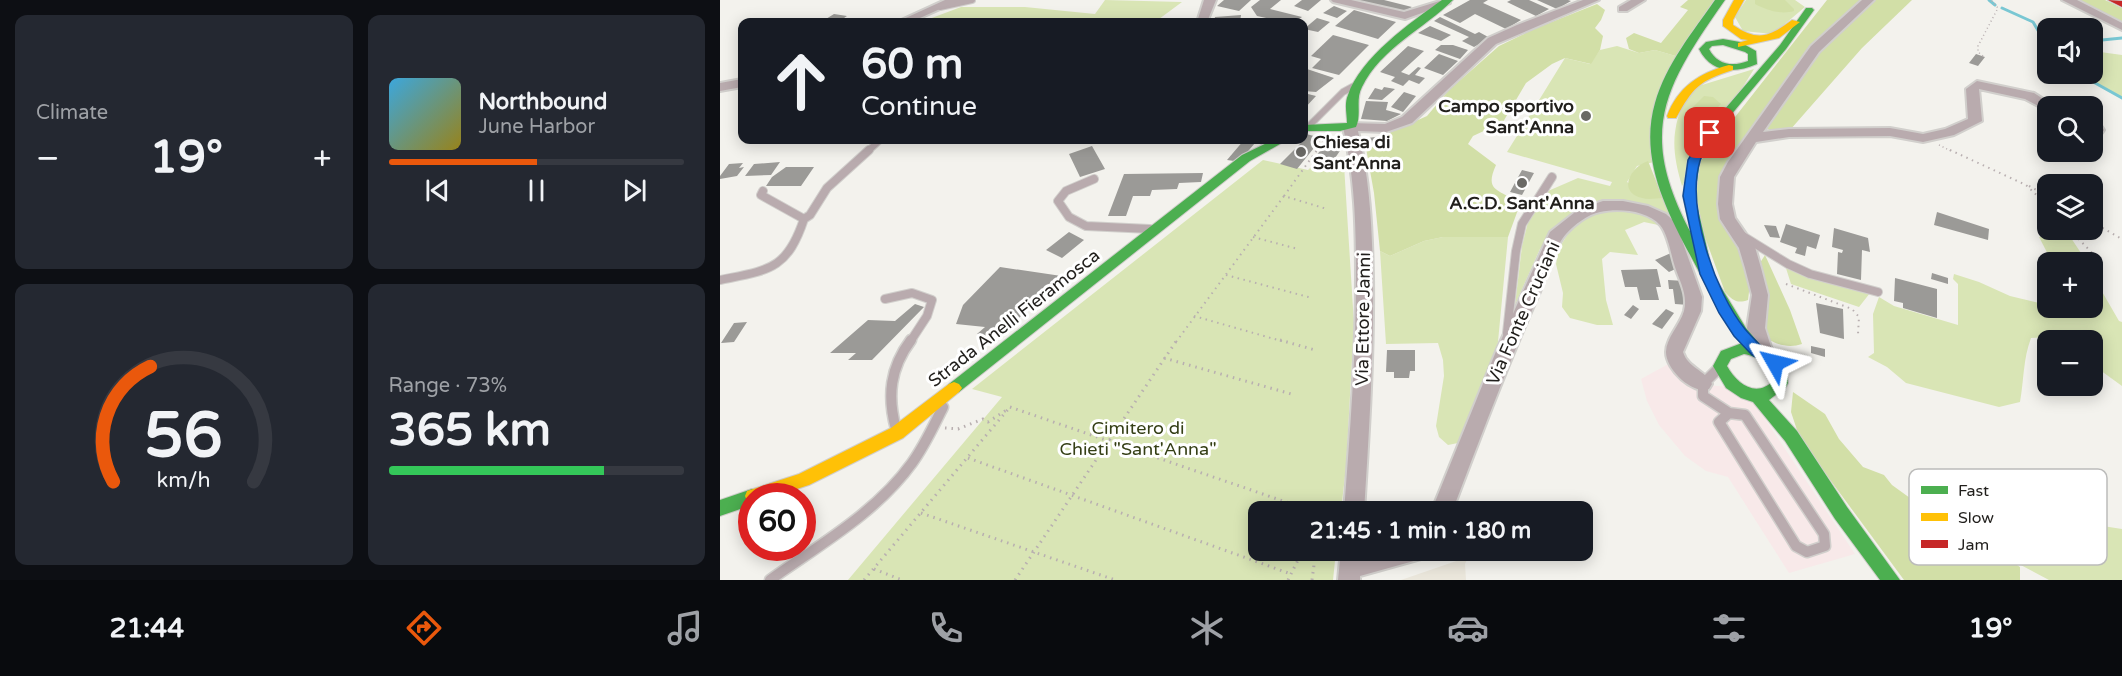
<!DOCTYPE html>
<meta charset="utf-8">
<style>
body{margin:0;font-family:"Varela Round",sans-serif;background:#242831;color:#f1f3f6;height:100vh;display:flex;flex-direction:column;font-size:22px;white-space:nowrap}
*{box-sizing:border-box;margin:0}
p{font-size:20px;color:#9ea1a6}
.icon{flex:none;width:33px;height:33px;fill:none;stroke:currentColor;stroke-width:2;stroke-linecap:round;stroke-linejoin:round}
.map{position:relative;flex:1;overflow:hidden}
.panel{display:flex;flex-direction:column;gap:15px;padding:15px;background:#0d0f14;width:720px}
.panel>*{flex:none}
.hud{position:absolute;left:18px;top:18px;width:570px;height:126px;border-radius:12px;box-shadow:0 3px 15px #0003;background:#171b24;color:#f1f3f6;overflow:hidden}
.controls{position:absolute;left:1317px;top:18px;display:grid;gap:12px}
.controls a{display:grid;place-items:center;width:66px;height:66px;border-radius:12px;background:#171b24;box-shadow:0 3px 15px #0003;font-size:30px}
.speed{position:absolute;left:18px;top:483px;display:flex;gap:12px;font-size:30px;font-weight:700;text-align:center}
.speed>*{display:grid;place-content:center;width:78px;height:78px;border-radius:50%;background:#171b24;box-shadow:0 3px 15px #0003;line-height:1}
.speed .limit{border:9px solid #d22;background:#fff;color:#111}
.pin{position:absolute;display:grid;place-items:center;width:51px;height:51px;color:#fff;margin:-26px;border-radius:12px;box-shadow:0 3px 9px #0006}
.me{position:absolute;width:66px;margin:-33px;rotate:307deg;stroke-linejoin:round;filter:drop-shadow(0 0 4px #0008)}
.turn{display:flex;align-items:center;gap:21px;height:126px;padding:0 24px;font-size:27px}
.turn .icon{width:78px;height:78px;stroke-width:2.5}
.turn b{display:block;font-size:42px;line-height:51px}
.big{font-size:45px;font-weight:800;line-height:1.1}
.panel .card{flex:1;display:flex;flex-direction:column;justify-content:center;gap:9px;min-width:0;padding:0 21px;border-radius:12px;background:#242831}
.panel .dial{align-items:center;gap:0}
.dial svg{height:156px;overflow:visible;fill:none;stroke:#363941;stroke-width:7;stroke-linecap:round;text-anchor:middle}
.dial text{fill:#f1f3f6;stroke:none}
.song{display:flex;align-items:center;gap:18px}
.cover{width:72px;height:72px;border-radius:9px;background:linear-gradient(135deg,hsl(200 70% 55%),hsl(50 70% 35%))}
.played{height:6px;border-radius:3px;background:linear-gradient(90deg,#ea580c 50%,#363941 50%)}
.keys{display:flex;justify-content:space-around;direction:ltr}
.heat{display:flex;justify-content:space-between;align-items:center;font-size:33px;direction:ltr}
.charge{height:9px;border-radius:4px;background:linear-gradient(90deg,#34c759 73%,#363941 0)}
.panel .tiles{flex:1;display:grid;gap:15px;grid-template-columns:repeat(2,1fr)}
.trip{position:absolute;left:528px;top:501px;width:345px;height:60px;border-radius:12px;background:#171b24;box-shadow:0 3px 15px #0003;font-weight:800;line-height:60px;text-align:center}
.menu{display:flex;height:96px;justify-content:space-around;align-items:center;background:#090b0e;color:#9ea1a6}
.menu .icon{width:42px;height:42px}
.menu .on{color:#ea580c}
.menu b{font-size:27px;color:#f1f3f6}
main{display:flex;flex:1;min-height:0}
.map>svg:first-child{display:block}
.commercial{fill:#f8e9e9}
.built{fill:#ebe7dc}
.green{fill:#d9e5b5}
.forest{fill:#d2dfa7}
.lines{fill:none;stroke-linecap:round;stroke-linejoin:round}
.stream{stroke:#79c7d3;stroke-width:3}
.building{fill:#9b9a97}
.lane-far2-casing{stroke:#d1cfcc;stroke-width:8}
.lane-far1-casing{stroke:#d1cfcc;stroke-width:10}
.lane-casing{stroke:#d1cfcc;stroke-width:13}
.street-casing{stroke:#d1cfcc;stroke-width:4}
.fast-casing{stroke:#d1cfcc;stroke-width:2}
.slow-casing{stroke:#d1cfcc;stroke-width:2}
.jam-casing{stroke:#d1cfcc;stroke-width:2}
.path-far2{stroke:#b8afb0;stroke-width:1.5;stroke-dasharray:1 3;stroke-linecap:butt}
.path-far1{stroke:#b8afb0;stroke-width:2;stroke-dasharray:1.5 4.5;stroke-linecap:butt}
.path{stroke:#b8afb0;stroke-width:3;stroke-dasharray:1.5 5;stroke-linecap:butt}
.lane-far2{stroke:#b9abae;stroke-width:6}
.lane-far1{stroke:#b9abae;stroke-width:8}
.lane{stroke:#b9abae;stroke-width:10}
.street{fill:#b9abae;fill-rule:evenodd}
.fast{fill:#4caf50;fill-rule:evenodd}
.slow{fill:#ffc107;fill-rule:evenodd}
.jam{fill:#c62828;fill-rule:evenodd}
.route{fill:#1a73e8;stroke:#114b97;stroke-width:1.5}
.poi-dot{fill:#6a6965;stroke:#fff;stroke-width:2}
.labels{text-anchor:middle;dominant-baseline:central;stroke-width:6;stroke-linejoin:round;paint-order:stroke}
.poi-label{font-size:18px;font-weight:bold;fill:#211f1c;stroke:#fff;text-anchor:end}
.street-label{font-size:18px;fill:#211f1c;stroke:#fff}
.park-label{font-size:18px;fill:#353f16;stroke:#fff}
.key{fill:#fff;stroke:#bcbcbb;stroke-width:1.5}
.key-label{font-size:16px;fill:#211f1c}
</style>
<main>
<section class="panel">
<div class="tiles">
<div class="card"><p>Climate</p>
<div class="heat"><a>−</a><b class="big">19°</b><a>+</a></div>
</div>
<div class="card">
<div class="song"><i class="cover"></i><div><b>Northbound</b><p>June Harbor</p></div></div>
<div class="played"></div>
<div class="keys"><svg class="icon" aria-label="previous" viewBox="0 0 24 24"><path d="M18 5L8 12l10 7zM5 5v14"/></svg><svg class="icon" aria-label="pause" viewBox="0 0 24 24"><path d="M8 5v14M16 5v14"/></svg><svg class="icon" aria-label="next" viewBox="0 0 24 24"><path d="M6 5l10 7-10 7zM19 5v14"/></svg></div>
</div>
<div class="card dial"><svg viewBox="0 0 100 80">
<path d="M14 69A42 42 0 1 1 86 69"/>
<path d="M14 69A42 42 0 0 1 33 10" stroke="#ea580c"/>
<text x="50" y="56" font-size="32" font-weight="700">56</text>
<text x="50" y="72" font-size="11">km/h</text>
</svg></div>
<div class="card"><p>Range · 73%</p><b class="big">365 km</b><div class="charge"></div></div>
</div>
</section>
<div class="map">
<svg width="1402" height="580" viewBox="0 0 1402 580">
<rect width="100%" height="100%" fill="#f3f2ed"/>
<path class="commercial" d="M952,362L975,384L1009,387L1035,404L1135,554L1069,573L1008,477L986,471L965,456L939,425L927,401L921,379Z"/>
<path class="built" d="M748,557L745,564L746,580H681Z"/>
<path class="green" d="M385,0L462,2L435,22H201L241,7H305L375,14Z
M1026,0H1075L1085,7L1053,34L1023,31L1015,17Z
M897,46L919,53L935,50L959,57L934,162L917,166L907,182L934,198H943L954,225L941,215L881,205L834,232L820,249L795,305L802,246L809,218L828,191L858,178L890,186L892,182L787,152L845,58L870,64L880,50Z
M1373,51L1402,55V97L1361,74H1372Z
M1034,69L962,186C950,145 952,127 969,89Z
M543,160L588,170L598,160L624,165L634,324L626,467L621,511L538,512V550L616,551L613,580H128L282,397L252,389Z
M908,209L934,217L943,226L924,222L905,230L918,255L890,252L882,259L886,300L893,325H877L850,318L842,307L843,293L836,264L839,248L851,229L864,216L872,211Z
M1349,235L1367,262H1332L1319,237Z
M723,237H788L777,352L738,443L728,445L719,437L716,426L724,376L723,360L718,343L666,344L660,251L670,256L704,241Z
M1065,265L1150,293L1139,307L1071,284Z
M1234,274L1259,282L1290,296L1327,305L1328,308L1358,313L1356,308H1372L1373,276L1399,321L1402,322V386L1373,365L1372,340H1333L1326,337L1311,338C1303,359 1304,380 1300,402L1279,407L1186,383L1167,367L1148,357L1154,353L1153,314L1159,297L1174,306L1238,325V284L1233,279Z
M1331,518L1402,529V580H1329L1278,553L1264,543L1251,526L1282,525Z"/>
<path class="forest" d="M968,0H998L959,57L935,50L919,53L909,49L906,38L914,33L941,43L968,10L960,7Z
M1035,0H1065L1074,9V11C1061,15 1046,10 1035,4Z
M1107,0H1192L1142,48L1070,130L1050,131L1040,121L1002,179L1030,284L1028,300C1017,304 1012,300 1005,292L971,199L975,168Z
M1344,0H1385L1402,8V29Z
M877,4L885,10L881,20L875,28L883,36L880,50L871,64L845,58L832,64L806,83L783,122L753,136L748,144L776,165C762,196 785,187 799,207L788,237H723L704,241L670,256L660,251L654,193L646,148L669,145V133L707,116L729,90L779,46L814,29Z
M984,96L993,97L1001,104L989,116L972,111L973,107Z
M928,161L943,198C936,198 929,200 922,198C897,192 910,167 928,161Z
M1045,255L1070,310L1082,344C1067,349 1048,344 1040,329C1037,322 1035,281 1037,272C1037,266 1042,260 1045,255Z
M1073,392L1105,414L1119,439L1143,467L1164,475L1172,485L1208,511L1251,526L1264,543L1300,567V580H1184L1080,439L1071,412Z"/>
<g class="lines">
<path class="stream" d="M1269,0L1275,5
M1282,8L1313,22L1328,47
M1372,41L1402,38
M1359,74L1402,98"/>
</g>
<path class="building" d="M504,0H531L519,11L497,6Z
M540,0H561L550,9L582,17L575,22H564L537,16L531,7Z
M582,0H601L588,11L574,6Z
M636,0H664L692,7L683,12Z
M750,0H768L763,3L801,20L786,29L755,14L740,23L723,15Z
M791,0H809L829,9L816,16L787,2Z
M817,0H848L851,1L837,9Z
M614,6L627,11L617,18L603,13Z
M634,10L676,22L658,39L615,26Z
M114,14L127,16L118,22H101Z
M521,15L520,22H494L495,17Z
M720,17L755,34L759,32L770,38L754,47L742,41L749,37L714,21Z
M597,18L610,22L598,32L584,29Z
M710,26L731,35L721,41L698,33Z
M613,35L649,45L619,75L592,68L601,59L591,56Z
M721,45H733L748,50L740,59L715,50Z
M688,46L704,51L681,72L689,75L698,67L701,68L695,75L705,78L699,84L689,80L683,86L671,81L675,77L660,72Z
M719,54L738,61L723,75L704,68Z
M1256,54L1265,57L1258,66L1249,63Z
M584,68L614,78L596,92L584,91Z
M664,87L675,89L662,100L648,99L655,88L662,90Z
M684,92L696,96L683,112L671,107Z
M584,93L596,96L584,109Z
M646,101L668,102L666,110L681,114L667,121L641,119Z
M586,134L602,138L577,169L560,164L584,140Z
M662,136L663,142L649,144L648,138Z
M611,138L626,142L613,161L595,157Z
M524,140H548L544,145L535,143L524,156L514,161L507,160Z
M372,146L385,169L360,177L349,154Z
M60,162L51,175L25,176L34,164Z
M23,163L19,168L24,167L17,176L0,179V176L9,164Z
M66,167H94L81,186H46L52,177Z
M802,170L814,173L802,195L790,192Z
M483,173L481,182L459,183L457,189L432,190L430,196H413L406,216H388L404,174Z
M1217,212L1269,229L1268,240L1214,225Z
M1066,224L1100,235L1096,249L1087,246L1085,256L1075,253L1077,248L1060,242Z
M1044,225L1056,226L1060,238L1050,237Z
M1114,228L1148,238L1150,252L1142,250L1141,280L1117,274L1118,252L1122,253L1123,250L1112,247Z
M349,232L364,240L342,258L326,250Z
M951,253L962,266L949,272L935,260Z
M280,267L355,278L330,297L320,296L279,339L257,334L265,327L236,324L243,305Z
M937,269L941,287H936L939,300H920L917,287H905L901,270Z
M1212,273L1228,278V284L1211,279Z
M1175,278L1217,289V318L1183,308V303L1174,301Z
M948,280L965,281L969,305L955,304L953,289H949Z
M1096,303L1123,309L1124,339L1100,333Z
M195,304L204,307L152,360H128L136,353H110L148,320L175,321Z
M913,305L919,309L911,319L904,315Z
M946,309L954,313L942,329L932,324Z
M27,322L14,342L1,343L14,323Z
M1091,346L1105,349V357L1091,353Z
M667,350H695V371H690L689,378H674V372H666Z"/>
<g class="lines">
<defs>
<path id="lane-far2" d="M220,7L252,0
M590,125L623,92L634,86
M147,152L160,140"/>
<path id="lane-far1" d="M374,179L346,191L338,201L349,217L366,226L430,229
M84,219L90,215L107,188L149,150
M1021,235L1068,264L1090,274L1158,292
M0,280C49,270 67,270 84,219L41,195L43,191
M165,299L192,293L212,300L207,316L190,342
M787,333L796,251L802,224L832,177"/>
<path id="lane" d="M998,369L983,384V396L1009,413
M1009,413L1025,415L1104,534L1105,546L1087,552L1076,546L999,422Z
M176,429C167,396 170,368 191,340
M50,580C99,545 156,513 192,463C205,445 213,427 223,407"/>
<path id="street" d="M225,0H240L191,22H177Z
M484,0H496L487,22H477Z
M611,0H631L684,12L723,0L730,3L685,19L613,2Z
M863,0H879L776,44L692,123L666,132L638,131C650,180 652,227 653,277C654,355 649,433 644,512H624C630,433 636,356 636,277C636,226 635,178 623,127L630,123L665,124L682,117L768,38L797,25Z
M911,0H925L907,11H899V7Z
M1142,0H1154L1099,52L1043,132L1069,129L1170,128L1203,134L1225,129L1248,119L1246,89L1257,81L1314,93L1334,106H1328V111L1305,99L1259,89L1262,121L1234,135L1203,142L1170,136L1069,137L1036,142L1014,177L1012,204L1015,218L1035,247L1041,268L1048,295L1045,328L1053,353L1050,358L1044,360L1038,358L1027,328L1032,295L1025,268L1019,248L1000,219L998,204L1000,177L1008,162L1091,46Z
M1342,0H1357L1402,23V30Z
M22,79V87L0,91V83Z
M1372,125L1382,127L1384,130L1382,133H1372Z
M883,201H903L928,206L946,214L956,223L982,297L981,311L963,352C968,368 985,370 992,384L989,389C973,395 946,370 946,352C946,338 960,325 964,311C968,295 960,282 955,267C951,255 948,234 940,225C927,210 898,208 880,212C868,214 854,225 846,234C835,246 826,276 820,292C788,364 760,438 732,512H711L777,349L830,232L859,209Z
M621,550H643L642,554L658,550H710L708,557L640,576V580H618Z"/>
<path id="fast" d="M722,0H733C704,29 661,48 642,87C635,100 642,114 636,127L620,131H584V125L627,123C627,114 624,104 628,95C640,58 691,22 722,0Z
M995,0H1005C944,87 917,131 971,233L963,196L968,160L986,131L1060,45L1086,8H1092L1094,10L1066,49L995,134L980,160L975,196L993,274L1026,328L1043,348L1059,359L1067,375L1068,383L1066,387L1049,400L1077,431L1127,507L1180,580H1160L1115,519L1065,441L1033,402L1021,398L1006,388L993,366L1001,351L1022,343C1004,319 990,293 977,268C950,217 918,162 935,103C946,64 973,32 995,0ZM1024,354C1039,357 1051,365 1053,381C1036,398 1017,384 1007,366L1011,359Z
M1003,39L1020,42L1036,51L1037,64C1014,74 991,73 979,49L986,42ZM1003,45L1025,52L1028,54V61C1013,67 997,65 989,49L992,46Z
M553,140H567L530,161L239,392L234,394L229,392L226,388L229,384L522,155Z
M32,489L38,492L40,496H32V505L0,516V500Z"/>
<path id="slow" d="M1014,0H1024L1013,20V25C1038,42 1049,37 1072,20L1080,22L1059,38L1018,47V43L1028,40L1021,39L1003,26V20Z
M1009,65L1013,66V70C978,81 973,88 956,118H948L947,116C958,87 979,73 1009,65Z
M234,382L239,384L242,388L239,392L183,438L89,485L55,496H32V503L27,501L25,496L27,491L79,474L171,428L229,384Z"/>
<path id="jam" d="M1388,0L1402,1V7Z"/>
</defs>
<use href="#lane-far2" class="lane-far2-casing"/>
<use href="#lane-far1" class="lane-far1-casing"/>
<use href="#lane" class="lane-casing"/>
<use href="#street" class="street-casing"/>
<use href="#fast" class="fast-casing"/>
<use href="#slow" class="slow-casing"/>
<use href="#jam" class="jam-casing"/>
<path class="path-far2" d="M1263,56L1258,52V46L1278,8L1271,0
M1219,145L1233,152
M596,152L604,140"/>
<path class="path-far1" d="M1230,150L1306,185L1328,206
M1309,186L1328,196
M564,196L597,150
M1372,222L1402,239
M1350,230L1377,258
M533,237L578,249
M506,275L592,298
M1066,284L1132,309L1139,317L1138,334
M474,316L565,342
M456,342L564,196L607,209"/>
<path class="path" d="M560,340L595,350
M444,358L575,395
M290,407L595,512
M225,428L238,429L263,419L268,422L288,409
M248,458L571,574
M201,513L395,580
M154,569L182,580
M144,580L290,407
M295,580L457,340
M568,580L583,550
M592,580L596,550"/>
<use href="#lane-far2" class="lane-far2"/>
<use href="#lane-far1" class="lane-far1"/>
<use href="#lane" class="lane"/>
<use href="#street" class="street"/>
<use href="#fast" class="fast"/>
<use href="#slow" class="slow"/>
<use href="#jam" class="jam"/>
</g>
<path class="route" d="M990,129L996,133C991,142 983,151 980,161C966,207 995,293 1025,329C1030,335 1036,341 1041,346C1048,352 1058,354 1062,363L1060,367L1055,369L1032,355L1014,336L999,313L980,274L963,196L968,160L986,130Z"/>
<g class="poi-dot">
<circle cx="866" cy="116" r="6"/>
<circle cx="581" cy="152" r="6"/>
<circle cx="802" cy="183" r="6"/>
</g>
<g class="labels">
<g class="poi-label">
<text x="854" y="106">Campo sportivo<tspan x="854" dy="21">Sant'Anna</tspan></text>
<text x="593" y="142" text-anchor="start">Chiesa di<tspan x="593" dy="21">Sant'Anna</tspan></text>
<text x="802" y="203" text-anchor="middle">A.C.D. Sant'Anna</text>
</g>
<g class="street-label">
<text transform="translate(803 313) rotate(-66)">Via Fonte Cruciani</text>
<text transform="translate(294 318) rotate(-38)">Strada Anelli Fieramosca</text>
<text transform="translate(643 319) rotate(-89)">Via Ettore Janni</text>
</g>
<g class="park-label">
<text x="418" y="428">Cimitero di<tspan x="418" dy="21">Chieti "Sant'Anna"</tspan></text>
</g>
</g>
<rect x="1189" y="469" width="198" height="96" rx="9" class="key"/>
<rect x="1201" y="486" width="27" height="8" fill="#4caf50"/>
<rect x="1201" y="513" width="27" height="8" fill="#ffc107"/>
<rect x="1201" y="540" width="27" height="8" fill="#c62828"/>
<g class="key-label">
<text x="1238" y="496">Fast</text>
<text x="1238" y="523">Slow</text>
<text x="1238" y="550">Jam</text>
</g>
</svg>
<div class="controls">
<a><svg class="icon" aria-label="sound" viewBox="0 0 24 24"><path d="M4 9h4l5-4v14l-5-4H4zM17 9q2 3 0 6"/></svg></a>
<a><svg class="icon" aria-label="search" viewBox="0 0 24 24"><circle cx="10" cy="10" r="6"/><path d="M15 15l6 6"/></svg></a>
<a><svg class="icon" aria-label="layers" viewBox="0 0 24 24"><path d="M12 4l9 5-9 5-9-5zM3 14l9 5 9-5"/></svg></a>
<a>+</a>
<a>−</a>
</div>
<div class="speed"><div class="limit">60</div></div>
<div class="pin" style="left:990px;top:133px;background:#d93025"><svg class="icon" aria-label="arrive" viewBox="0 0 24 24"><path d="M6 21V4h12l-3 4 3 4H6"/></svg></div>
<svg class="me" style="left:1055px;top:363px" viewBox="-20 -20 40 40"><path d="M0-17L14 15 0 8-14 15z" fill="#1a73e8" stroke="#fff" stroke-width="4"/></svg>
<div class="trip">21:45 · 1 min · 180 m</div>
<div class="hud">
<div class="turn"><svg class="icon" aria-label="ahead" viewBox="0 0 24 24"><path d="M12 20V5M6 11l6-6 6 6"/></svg><div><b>60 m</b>Continue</div></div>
</div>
</div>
</main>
<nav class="menu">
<b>21:44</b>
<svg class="icon on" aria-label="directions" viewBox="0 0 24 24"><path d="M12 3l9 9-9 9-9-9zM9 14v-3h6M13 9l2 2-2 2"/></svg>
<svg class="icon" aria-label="music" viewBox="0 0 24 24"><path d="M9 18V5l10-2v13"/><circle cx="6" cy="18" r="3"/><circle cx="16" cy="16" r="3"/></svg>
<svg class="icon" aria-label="phone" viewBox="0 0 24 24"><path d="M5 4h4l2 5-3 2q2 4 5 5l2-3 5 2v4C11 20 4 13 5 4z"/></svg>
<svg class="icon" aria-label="climate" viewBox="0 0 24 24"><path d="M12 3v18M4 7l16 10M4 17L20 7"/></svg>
<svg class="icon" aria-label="car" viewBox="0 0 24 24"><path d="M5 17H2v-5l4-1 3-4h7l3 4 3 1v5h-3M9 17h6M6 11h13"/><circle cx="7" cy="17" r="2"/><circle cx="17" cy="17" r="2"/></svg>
<svg class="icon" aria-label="filters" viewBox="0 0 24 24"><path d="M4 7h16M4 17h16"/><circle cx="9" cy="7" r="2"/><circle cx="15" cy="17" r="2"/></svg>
<b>19°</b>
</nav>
